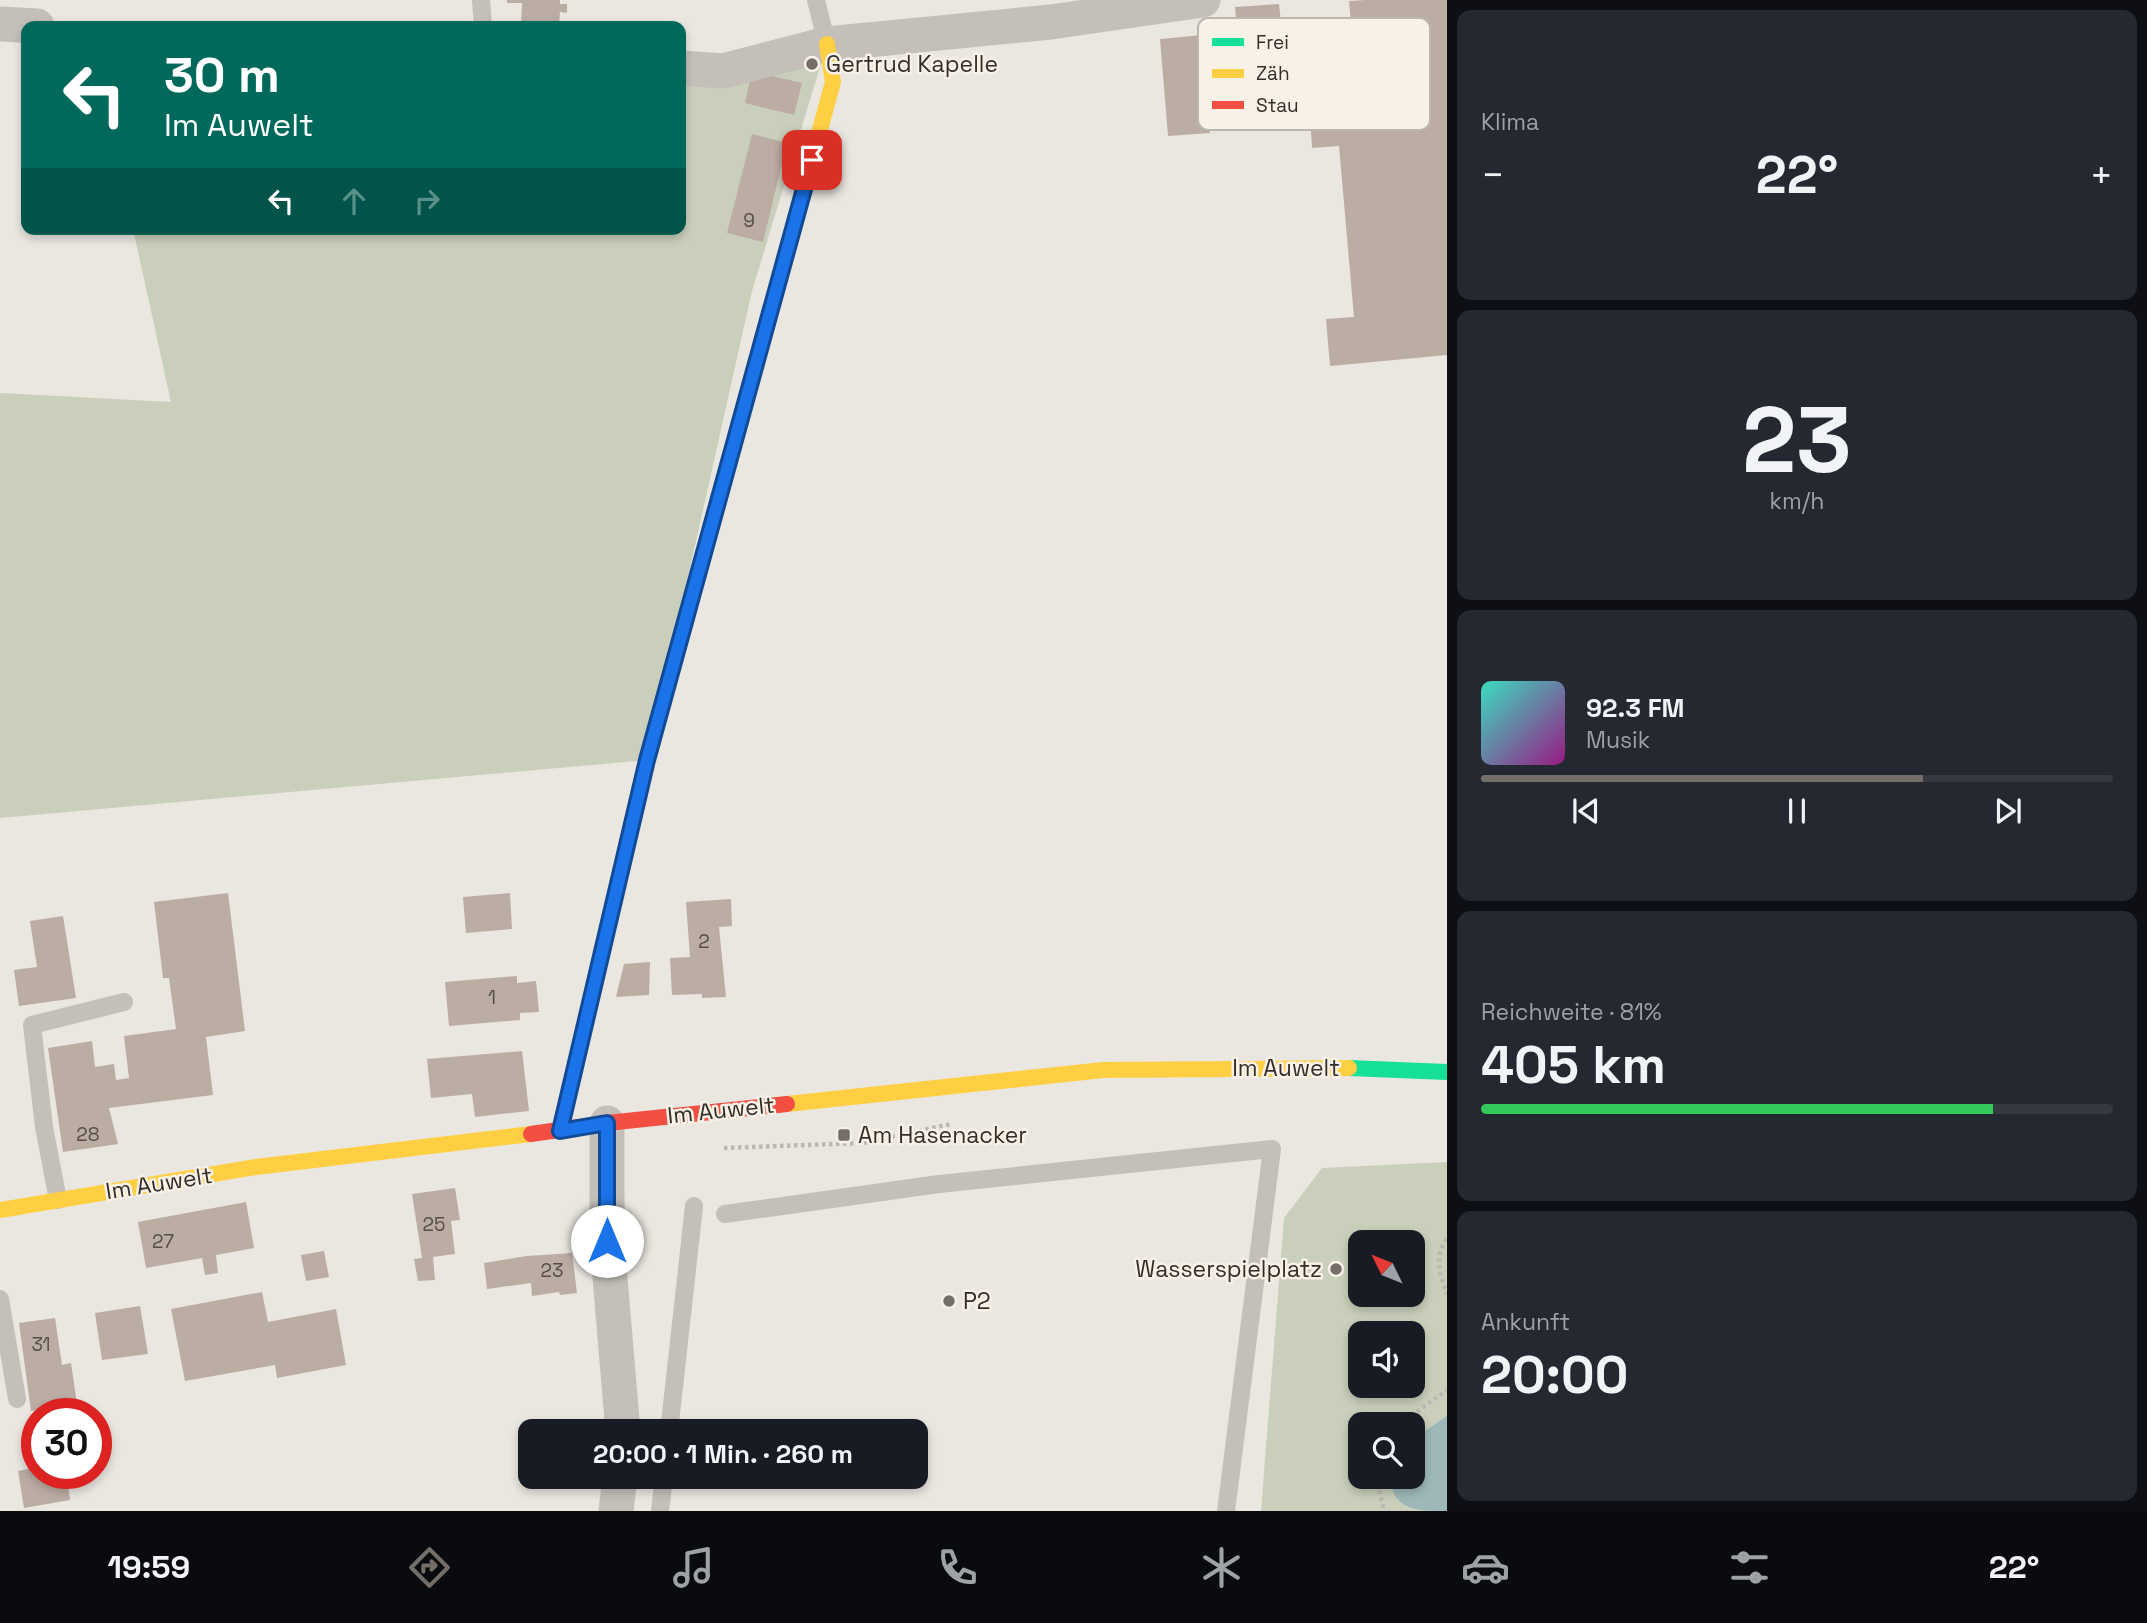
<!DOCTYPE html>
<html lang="de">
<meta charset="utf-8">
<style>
body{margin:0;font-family:"Space Grotesk",sans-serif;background:#242831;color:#f1f3f6;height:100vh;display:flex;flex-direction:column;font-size:26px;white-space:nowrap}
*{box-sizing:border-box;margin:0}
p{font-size:23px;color:#9ea1a6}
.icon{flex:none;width:38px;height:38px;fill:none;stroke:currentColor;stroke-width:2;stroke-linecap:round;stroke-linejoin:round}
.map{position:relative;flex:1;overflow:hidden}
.panel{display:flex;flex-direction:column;gap:10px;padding:10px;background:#0d0f14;width:700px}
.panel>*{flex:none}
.top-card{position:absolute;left:21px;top:21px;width:665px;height:214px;border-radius:14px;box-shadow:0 4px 10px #0003;background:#00695c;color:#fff;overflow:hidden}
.needle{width:46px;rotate:313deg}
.tools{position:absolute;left:1348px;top:1230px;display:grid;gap:14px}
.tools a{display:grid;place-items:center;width:77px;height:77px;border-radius:14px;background:#171b24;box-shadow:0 4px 10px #0003;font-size:35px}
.speed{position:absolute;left:21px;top:1398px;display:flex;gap:14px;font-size:35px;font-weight:700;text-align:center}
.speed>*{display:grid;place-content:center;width:91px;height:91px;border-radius:50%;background:#171b24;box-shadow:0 4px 10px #0003;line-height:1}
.speed .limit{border:10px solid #d22;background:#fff;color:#111}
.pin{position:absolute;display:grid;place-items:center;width:60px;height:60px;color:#fff;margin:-30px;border-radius:14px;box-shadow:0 4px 10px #0006}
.me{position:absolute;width:77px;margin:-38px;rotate:0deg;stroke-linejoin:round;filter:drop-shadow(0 0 5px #0008)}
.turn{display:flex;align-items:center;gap:24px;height:147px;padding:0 28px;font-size:32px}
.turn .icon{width:91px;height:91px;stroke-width:2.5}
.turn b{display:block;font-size:49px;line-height:60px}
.lanes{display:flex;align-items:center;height:66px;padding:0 28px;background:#0003;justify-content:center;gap:35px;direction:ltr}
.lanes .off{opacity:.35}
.big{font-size:52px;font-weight:700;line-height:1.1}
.panel .widget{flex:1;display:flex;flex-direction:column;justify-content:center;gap:10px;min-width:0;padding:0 24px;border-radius:14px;background:#242831}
.panel .dial{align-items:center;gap:0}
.dial b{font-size:91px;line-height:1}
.song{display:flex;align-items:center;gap:21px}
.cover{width:84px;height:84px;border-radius:10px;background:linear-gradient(135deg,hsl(170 70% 55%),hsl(310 70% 35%))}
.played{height:7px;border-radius:4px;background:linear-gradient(90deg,#746e68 70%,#363941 70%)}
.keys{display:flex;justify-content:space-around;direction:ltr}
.heat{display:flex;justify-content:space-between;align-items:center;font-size:38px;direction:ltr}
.charge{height:10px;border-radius:5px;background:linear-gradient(90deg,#34c759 81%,#363941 0)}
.trip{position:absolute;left:518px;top:1419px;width:410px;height:70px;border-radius:14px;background:#171b24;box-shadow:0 4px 10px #0003;font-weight:700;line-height:70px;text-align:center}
.tabs{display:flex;height:112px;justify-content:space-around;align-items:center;background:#090b0e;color:#9ea1a6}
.tabs .icon{width:49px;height:49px}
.tabs .active{color:#746e68}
.tabs b{font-size:32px;color:#f1f3f6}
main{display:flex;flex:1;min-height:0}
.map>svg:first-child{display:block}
.green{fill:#cacfbb;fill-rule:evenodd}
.water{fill:#9eb8ba}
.building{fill:#bcada4}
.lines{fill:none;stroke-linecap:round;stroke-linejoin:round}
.path{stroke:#bcb7b2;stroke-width:4.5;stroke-dasharray:3.5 3.5;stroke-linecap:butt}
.lane{stroke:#c4bfb9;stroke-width:18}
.street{stroke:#c4bfb9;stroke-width:35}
.fast{stroke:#16e098;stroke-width:16}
.slow{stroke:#ffcf43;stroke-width:16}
.jam{stroke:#f24e42;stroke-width:16}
.route-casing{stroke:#114b97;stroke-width:18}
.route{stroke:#1a73e8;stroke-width:12}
.poi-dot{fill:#746e68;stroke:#f7f1e7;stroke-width:2.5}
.labels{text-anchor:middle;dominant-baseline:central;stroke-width:5;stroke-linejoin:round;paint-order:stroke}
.number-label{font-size:19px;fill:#564d47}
.poi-label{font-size:23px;fill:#342d28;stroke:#f7f1e7;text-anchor:start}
.street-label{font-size:23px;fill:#342d28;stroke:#f7f1e7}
.key{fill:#f7f1e7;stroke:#bcb6ae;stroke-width:2}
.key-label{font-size:19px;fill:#342d28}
</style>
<main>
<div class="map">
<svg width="1447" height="1511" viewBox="0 0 1447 1511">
<rect width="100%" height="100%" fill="#eae6e0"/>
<path class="green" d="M827,44L752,291L647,760L0,818V393L171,402L133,229H681V68Z
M1447,1162V1511H1261L1284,1218L1322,1168ZM1360,1242H1412V1295H1360ZM1360,1334H1412V1386H1360ZM1360,1424H1412V1477H1360Z"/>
<path class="water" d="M1447,1416V1511C1418,1511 1392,1511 1390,1477H1412V1440Z"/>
<path class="building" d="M507,0H560V4H567V13L560,12L559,26H521L522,3H507Z
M1365,0H1447V355L1330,366L1326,319L1354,317L1339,146L1312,148L1308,81L1242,87L1235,7L1279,4L1282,31H1287L1291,72L1309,71L1310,73L1355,69L1349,1Z
M1202,35L1210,133L1168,136L1160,39Z
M752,71L802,83L794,115L745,103Z
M752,134L787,143L763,242L727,233Z
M228,893L245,1031L206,1037L213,1095L109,1108L118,1144L63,1152L48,1048L92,1041L95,1067L114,1064L116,1080L129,1078L124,1036L176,1029L169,978H163L154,902Z
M510,893L512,929L466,933L463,897Z
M731,899L732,926L719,927L726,997L702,998V994L672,995L670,958L690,957L686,902Z
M63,916L76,998L19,1006L14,970L37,967L30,921Z
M650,962L649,995L616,997L624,964Z
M517,976V983L536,981L539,1012L520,1013V1020L449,1026L445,982Z
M522,1051L529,1111L475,1117L472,1094L431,1098L427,1059Z
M455,1188L460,1220L451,1221L455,1254L433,1257L435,1280L418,1281L414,1259L422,1258L412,1194Z
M246,1202L254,1248L216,1255L218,1273L205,1275L202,1258L146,1268L138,1222Z
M324,1251L329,1277L306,1281L301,1255Z
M572,1253L577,1293L560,1295L559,1292L532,1296L531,1283L487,1289L484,1263L527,1256Z
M262,1292L268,1322L336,1309L346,1365L277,1378L275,1365L185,1381L171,1309Z
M140,1306L148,1354L102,1360L95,1313Z
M55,1318L62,1365L71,1363L77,1404L31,1411L19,1323Z
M37,1467V1474H80L82,1484L68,1486L70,1500L24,1508L18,1471Z"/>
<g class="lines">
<path class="path" d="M724,1148L863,1143L951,1124
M1447,1239C1433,1257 1440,1274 1447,1294
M1400,1424L1447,1390
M1376,1477L1384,1511"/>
<path class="lane" d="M481,0L483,26
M816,0L827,44
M58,1200L44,1127L32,1025L124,1002
M725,1214L939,1184L1272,1149L1226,1511
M0,1299L17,1399
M669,1432L694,1206
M660,1511L664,1477"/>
<path class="street" d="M0,24L37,26
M681,68L723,71L827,44L1051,22L1203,0
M607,1123V1242L623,1432
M616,1511L620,1477"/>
<path class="fast" d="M684,625L812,159
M1349,1068L1447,1072"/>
<path class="slow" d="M812,159L833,82L827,44
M787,1104L1103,1070L1349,1068
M560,1131L647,760L684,625
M0,1210L256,1167L531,1134"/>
<path class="jam" d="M531,1134L607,1123L787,1104"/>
</g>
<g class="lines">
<defs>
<path id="route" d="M607,1241V1123L560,1131L647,760L812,160"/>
</defs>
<use href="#route" class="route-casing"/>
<use href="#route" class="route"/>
</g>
<g class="poi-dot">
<circle cx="812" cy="64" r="7"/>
<rect x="837" y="1128" width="14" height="14" rx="3.5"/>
<circle cx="1336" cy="1269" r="7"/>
<circle cx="949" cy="1301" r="7"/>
</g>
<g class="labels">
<g class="number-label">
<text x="749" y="220">9</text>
<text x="704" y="941">2</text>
<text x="492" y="997">1</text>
<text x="88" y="1134">28</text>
<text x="434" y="1224">25</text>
<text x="163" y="1241">27</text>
<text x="552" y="1270">23</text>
<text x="41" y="1344">31</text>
</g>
<g class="poi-label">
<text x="826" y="64">Gertrud Kapelle</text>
<text x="858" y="1135">Am Hasenacker</text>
<text x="1322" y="1269" text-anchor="end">Wasserspielplatz</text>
<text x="963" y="1301">P2</text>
</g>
<g class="street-label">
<text x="1286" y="1068">Im Auwelt</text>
<text transform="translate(721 1110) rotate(-6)">Im Auwelt</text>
<text transform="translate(159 1183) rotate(-9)">Im Auwelt</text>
</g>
</g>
<rect x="1198" y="18" width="232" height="112" rx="10" class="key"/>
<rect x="1212" y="38" width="32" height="8" fill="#16e098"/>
<rect x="1212" y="69" width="32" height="9" fill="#ffcf43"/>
<rect x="1212" y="101" width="32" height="8" fill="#f24e42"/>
<g class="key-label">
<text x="1256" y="49">Frei</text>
<text x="1256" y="80">Zäh</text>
<text x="1256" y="112">Stau</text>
</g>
</svg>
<div class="tools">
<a><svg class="needle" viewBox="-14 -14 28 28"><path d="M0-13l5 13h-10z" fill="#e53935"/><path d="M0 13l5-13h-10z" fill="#9ea1a6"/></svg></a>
<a><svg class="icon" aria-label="sound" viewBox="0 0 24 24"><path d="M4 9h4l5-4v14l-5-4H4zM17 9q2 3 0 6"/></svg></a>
<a><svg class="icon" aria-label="search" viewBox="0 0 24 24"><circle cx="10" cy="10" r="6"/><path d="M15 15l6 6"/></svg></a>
</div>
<div class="speed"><div class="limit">30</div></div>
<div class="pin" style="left:812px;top:160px;background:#d93025"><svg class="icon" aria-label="arrive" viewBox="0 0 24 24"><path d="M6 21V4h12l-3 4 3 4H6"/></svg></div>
<svg class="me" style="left:607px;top:1241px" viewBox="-20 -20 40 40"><circle r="19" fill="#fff"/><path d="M0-13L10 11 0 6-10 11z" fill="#1a73e8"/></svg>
<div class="trip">20:00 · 1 Min. · 260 m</div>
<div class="top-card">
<div class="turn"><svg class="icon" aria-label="left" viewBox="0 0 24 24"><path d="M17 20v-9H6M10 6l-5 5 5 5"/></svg><div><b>30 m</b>Im Auwelt</div></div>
<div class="lanes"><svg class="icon" aria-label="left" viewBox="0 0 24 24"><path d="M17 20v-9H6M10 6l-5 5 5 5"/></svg><svg class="icon off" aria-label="ahead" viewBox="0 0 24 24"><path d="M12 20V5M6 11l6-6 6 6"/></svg><svg class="icon off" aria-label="right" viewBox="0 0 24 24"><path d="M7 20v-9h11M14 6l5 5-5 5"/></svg></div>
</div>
</div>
<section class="panel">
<div class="widget"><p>Klima</p>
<div class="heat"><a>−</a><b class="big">22°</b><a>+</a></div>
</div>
<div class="widget dial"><b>23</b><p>km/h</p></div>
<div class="widget">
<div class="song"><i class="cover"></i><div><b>92.3 FM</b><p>Musik</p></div></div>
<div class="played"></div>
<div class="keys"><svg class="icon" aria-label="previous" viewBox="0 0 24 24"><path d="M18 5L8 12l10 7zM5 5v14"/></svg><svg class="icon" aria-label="pause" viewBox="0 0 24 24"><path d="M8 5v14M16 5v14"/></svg><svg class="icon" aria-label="next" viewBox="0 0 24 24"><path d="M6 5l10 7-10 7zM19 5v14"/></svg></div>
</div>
<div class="widget"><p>Reichweite · 81%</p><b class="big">405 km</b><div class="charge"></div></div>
<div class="widget"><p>Ankunft</p><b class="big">20:00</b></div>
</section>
</main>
<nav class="tabs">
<b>19:59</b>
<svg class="icon active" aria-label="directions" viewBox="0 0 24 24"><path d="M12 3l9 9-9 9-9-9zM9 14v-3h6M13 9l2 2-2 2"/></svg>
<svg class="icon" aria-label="music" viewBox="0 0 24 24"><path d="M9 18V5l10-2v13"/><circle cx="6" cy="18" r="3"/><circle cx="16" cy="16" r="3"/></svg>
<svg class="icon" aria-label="phone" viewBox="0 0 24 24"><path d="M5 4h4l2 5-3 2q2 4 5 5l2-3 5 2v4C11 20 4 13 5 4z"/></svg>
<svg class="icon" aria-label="climate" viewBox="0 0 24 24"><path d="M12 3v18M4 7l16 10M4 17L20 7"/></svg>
<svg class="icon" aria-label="car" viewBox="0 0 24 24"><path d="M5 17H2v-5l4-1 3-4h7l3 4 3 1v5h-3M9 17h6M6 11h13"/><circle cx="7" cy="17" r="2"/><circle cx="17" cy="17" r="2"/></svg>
<svg class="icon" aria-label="filters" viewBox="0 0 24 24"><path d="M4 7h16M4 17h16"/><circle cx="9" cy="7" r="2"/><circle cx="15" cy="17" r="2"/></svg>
<b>22°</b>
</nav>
